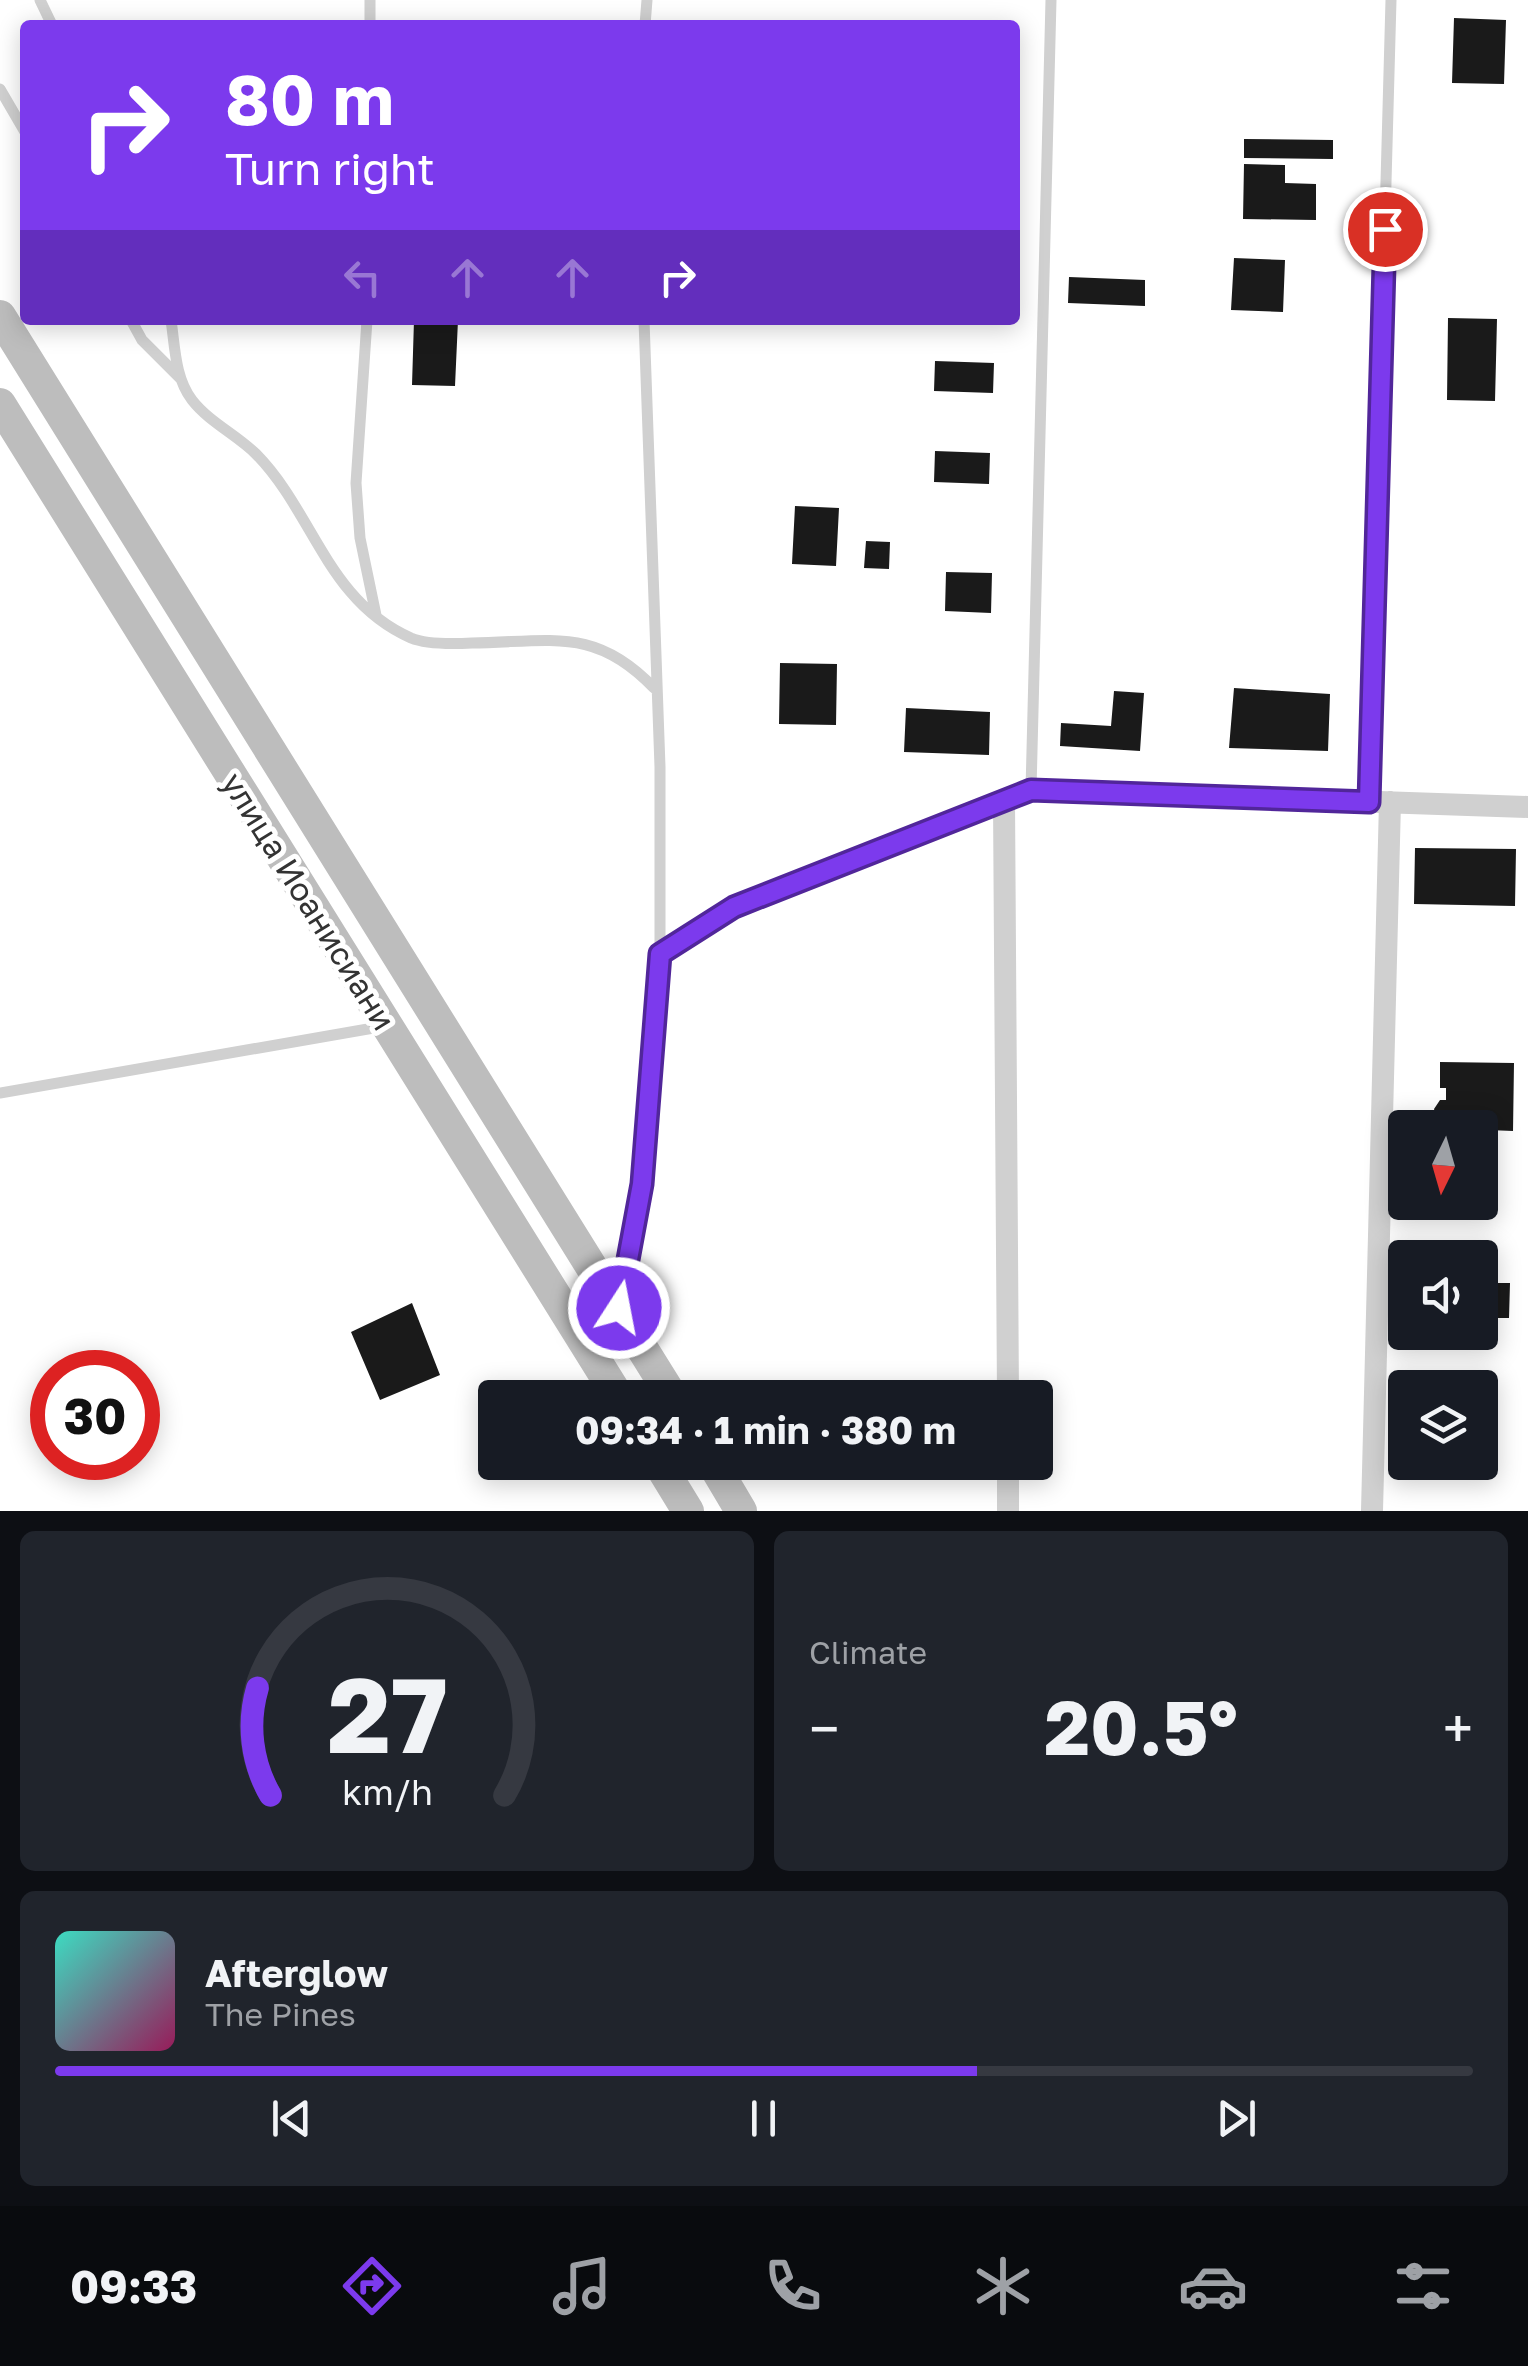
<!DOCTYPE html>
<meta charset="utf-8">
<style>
body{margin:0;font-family:"Golos Text",sans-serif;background:#20242c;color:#f1f3f6;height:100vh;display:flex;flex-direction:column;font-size:38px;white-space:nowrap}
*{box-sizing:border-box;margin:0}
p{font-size:32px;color:#9ea1a6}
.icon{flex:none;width:55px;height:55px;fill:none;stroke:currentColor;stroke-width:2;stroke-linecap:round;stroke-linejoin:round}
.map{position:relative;height:1511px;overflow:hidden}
.side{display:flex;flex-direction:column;gap:20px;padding:20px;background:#0d0f14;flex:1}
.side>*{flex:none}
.hud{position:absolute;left:20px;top:20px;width:1000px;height:305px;border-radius:10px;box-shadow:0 5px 25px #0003;background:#7c3aed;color:#fff;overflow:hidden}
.needle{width:65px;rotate:185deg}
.controls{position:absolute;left:1388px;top:1110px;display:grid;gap:20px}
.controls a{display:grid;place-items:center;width:110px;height:110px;border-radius:10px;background:#171b24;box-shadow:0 5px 25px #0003;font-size:50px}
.speed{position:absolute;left:30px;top:1350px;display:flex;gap:20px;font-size:50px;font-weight:700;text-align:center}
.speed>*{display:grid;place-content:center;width:130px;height:130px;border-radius:50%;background:#171b24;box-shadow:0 5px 25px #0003;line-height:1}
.speed .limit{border:15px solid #d22;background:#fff;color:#111}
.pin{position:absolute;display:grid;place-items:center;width:85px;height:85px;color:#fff;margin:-42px;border:5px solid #fff;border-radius:50%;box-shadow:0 2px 10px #0007}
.me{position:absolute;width:110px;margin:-55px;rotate:11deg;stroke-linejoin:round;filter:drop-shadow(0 0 8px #0008)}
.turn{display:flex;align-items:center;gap:35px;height:210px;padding:0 40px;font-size:45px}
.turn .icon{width:130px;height:130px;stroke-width:2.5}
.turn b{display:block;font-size:70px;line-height:85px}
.lanes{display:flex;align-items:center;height:95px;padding:0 40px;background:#0003;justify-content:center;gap:50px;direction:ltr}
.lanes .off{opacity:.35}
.big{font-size:75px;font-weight:700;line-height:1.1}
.side .card{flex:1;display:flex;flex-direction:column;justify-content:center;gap:15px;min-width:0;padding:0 35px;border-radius:15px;background:#20242c}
.side .dial{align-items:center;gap:0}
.dial svg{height:260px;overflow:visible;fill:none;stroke:#363941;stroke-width:7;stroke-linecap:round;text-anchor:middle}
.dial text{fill:#f1f3f6;stroke:none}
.song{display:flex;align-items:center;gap:30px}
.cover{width:120px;height:120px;border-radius:15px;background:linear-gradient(135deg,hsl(170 70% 55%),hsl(330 70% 35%))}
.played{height:10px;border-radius:5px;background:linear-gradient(90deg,#7c3aed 65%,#363941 65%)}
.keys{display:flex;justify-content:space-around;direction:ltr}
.heat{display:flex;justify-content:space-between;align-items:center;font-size:55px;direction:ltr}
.side .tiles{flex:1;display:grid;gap:20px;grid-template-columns:1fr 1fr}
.card:last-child{grid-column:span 2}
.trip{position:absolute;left:478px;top:1380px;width:575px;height:100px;border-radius:10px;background:#171b24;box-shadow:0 5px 25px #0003;font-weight:700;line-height:100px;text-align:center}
.dock{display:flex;height:160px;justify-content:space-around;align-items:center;background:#090b0e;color:#9ea1a6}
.dock .icon{width:70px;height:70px}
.dock .on{color:#7c3aed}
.dock b{font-size:45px;color:#f1f3f6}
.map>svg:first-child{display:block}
.building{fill:#1a1a1a}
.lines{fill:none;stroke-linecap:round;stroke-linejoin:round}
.service{stroke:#d0d0d0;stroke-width:11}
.minor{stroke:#d0d0d0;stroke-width:22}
.secondary{stroke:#bdbdbd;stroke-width:32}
.route-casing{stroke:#51269a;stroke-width:25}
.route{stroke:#7c3aed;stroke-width:18}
.labels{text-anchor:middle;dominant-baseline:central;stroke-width:10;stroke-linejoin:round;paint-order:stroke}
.street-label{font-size:32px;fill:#333;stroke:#fff}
</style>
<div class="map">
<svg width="1528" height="1511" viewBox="0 0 1528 1511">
<rect width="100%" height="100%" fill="#fff"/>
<path class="building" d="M1454,18L1506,20L1504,84L1452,83Z
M1244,139L1333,140V159L1244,158Z
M1244,164L1285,165V183L1316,184V220L1243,219Z
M1234,258L1285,260L1283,312L1231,310Z
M1069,277L1145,280V306L1068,303Z
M1448,318L1497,319L1495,401L1447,400Z
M414,320H458L455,386L412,385Z
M935,361L994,363L993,393L934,391Z
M935,451L990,453L989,484L934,482Z
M795,506L839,508L836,566L792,564Z
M866,541L890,542L889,569L864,568Z
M946,572L992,573L991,613L945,611Z
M780,663L837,664L836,725L779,724Z
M1234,688L1330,694L1328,751L1229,748Z
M1114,691L1144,693L1140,751L1060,746L1061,723L1111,726Z
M906,708L990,712L989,755L904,752Z
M1415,848L1516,849L1515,906L1414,904Z
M1440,1062L1514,1063L1513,1131L1439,1128L1434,1109L1440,1100H1446V1088H1440Z
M1480,1283H1510L1509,1318H1498V1333H1480Z
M412,1303L440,1375L380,1400L351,1332Z"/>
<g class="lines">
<path class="service" d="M40,0L52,25
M370,0V25
M645,25L647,0
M0,89L25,132
M131,320L142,340L180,378
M171,320C175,347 175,378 192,400C209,422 237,435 256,454C314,513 327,601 411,638C428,645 454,644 472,643C551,642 595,626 654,688
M367,320L356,483L360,538L376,615
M644,320L660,767V954
M1031,790L1051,0
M1369,802L1391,0
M0,1093L385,1026"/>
<path class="minor" d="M1004,801L1008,1398
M581,1336L619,1308L643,1184L660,954L734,907L1031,790L1528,807
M1008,1462V1511
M1372,1511L1390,802"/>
<path class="secondary" d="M0,316L673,1398
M0,404L619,1398
M658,1462L688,1511
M712,1462L741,1511"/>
</g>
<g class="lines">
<defs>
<path id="route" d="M619,1308L642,1184L660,954L734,907L1031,790L1369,802L1385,229"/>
</defs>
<use href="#route" class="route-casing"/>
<use href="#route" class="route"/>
</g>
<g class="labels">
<g class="street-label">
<text transform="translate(309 901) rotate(58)">улица Иоанисиани</text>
</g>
</g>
</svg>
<div class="controls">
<a><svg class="needle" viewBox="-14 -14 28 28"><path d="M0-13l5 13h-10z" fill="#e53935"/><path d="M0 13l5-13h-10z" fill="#9ea1a6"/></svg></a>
<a><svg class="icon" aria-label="sound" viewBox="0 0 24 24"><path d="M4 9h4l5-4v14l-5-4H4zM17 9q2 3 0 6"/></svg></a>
<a><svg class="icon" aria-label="layers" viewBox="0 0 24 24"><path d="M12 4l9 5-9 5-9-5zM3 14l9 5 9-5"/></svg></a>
</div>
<div class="speed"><div class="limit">30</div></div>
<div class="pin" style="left:1385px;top:229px;background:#d93025"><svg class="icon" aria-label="arrive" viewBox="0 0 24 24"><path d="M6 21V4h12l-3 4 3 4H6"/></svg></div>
<svg class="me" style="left:619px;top:1308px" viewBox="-20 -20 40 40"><circle r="17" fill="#7c3aed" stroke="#fff" stroke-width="3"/><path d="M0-11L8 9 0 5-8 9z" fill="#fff"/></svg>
<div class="trip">09:34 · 1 min · 380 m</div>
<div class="hud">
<div class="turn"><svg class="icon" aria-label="right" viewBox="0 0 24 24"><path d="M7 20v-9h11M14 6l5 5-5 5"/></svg><div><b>80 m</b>Turn right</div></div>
<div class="lanes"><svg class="icon off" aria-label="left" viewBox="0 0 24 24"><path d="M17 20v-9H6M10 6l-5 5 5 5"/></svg><svg class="icon off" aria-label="ahead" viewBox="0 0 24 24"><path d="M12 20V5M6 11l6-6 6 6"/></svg><svg class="icon off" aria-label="ahead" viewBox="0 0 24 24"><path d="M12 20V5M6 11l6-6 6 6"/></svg><svg class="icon" aria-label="right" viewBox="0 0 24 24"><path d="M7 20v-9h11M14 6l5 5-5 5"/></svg></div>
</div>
</div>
<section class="side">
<div class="tiles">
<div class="card dial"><svg viewBox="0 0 100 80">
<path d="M14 69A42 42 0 1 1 86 69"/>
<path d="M14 69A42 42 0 0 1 10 36" stroke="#7c3aed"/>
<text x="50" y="56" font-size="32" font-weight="700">27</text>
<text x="50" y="72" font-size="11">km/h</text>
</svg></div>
<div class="card"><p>Climate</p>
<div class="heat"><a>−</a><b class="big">20.5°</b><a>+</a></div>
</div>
<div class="card">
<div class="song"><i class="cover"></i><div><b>Afterglow</b><p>The Pines</p></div></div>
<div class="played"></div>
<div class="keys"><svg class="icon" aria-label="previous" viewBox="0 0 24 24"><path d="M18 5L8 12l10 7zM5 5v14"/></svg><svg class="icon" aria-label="pause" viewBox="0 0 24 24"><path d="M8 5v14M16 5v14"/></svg><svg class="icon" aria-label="next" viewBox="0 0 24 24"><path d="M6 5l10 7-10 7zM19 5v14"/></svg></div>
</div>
</div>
</section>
<nav class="dock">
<b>09:33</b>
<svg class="icon on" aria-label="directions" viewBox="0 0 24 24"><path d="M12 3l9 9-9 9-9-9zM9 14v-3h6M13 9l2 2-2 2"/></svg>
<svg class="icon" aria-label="music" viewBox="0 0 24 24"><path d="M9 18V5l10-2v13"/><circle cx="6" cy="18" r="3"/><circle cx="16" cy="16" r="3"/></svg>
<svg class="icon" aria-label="phone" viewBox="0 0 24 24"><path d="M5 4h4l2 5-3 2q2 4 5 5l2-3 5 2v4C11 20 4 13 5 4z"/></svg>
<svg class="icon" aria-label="climate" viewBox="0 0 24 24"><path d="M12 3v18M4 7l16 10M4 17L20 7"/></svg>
<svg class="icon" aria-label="car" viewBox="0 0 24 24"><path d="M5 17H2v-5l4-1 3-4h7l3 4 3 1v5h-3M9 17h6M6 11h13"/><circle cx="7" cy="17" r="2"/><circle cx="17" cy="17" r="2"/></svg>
<svg class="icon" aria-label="filters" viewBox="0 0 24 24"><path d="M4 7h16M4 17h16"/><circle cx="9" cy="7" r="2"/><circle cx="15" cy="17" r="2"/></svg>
</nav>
